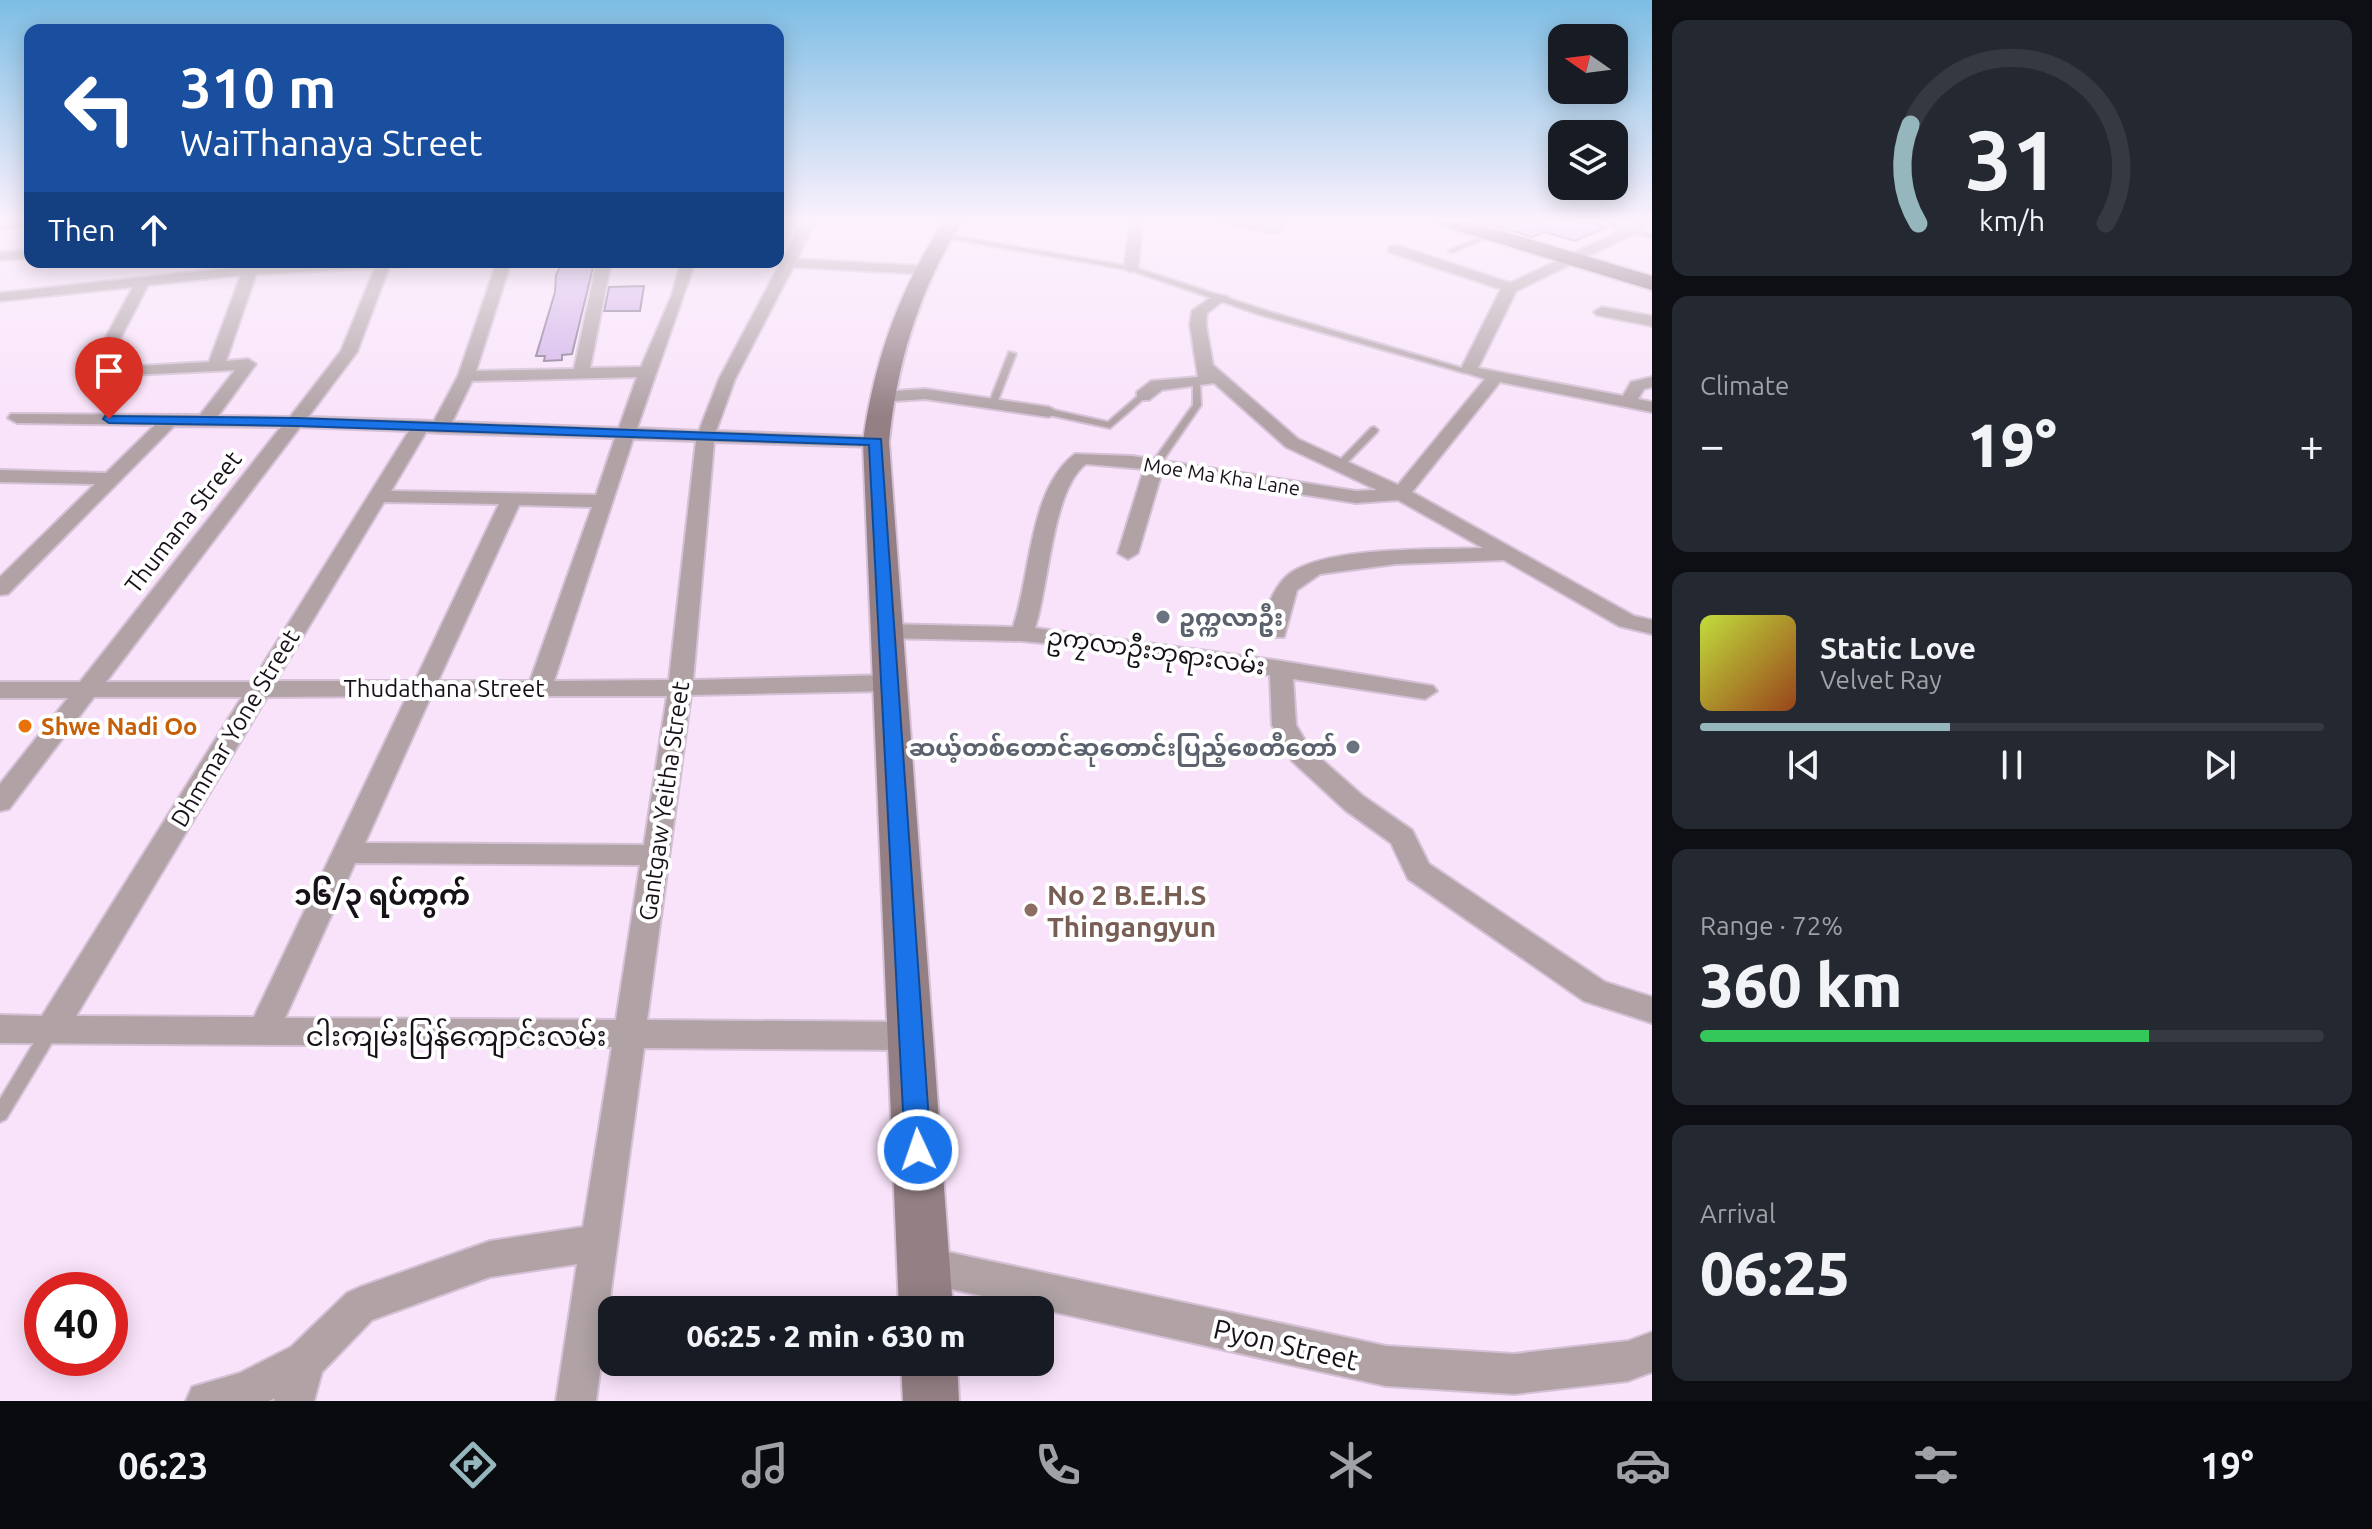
<!DOCTYPE html>
<meta charset="utf-8">
<style>
body{margin:0;font-family:Ubuntu,"Noto Sans Myanmar",sans-serif;background:#242831;color:#f1f3f6;height:100vh;display:flex;flex-direction:column;font-size:30px;white-space:nowrap}
*{box-sizing:border-box;margin:0}
p{font-size:26px;color:#9ea1a6}
.icon{flex:none;width:44px;height:44px;fill:none;stroke:currentColor;stroke-width:2;stroke-linecap:round;stroke-linejoin:round}
.map{position:relative;flex:1;overflow:hidden}
.side{display:flex;flex-direction:column;gap:20px;padding:20px;background:#0d0f14;width:720px}
.side>*{flex:none}
.top-card{position:absolute;left:24px;top:24px;width:760px;height:244px;border-radius:16px;box-shadow:0 4px 20px #0003;background:#1a4fa0;color:#fff;overflow:hidden}
.needle{width:52px;rotate:284deg}
.tools{position:absolute;left:1548px;top:24px;display:grid;gap:16px}
.tools a{display:grid;place-items:center;width:80px;height:80px;border-radius:16px;background:#171b24;box-shadow:0 4px 20px #0003;font-size:40px}
.speed{position:absolute;left:24px;top:1272px;display:flex;gap:16px;font-size:40px;font-weight:700;text-align:center}
.speed>*{display:grid;place-content:center;width:104px;height:104px;border-radius:50%;background:#171b24;box-shadow:0 4px 20px #0003;line-height:1}
.speed .limit{border:12px solid #d22;background:#fff;color:#111}
.pin{position:absolute;display:grid;place-items:center;width:68px;height:68px;color:#fff;margin:-82px -34px;border-radius:50% 50% 50% 0;rotate:-45deg;box-shadow:0 0 8px #0007}
.pin .icon{rotate:45deg}
.me{position:absolute;width:88px;margin:-44px;rotate:357deg;stroke-linejoin:round;filter:drop-shadow(0 0 6px #0008)}
.turn{display:flex;align-items:center;gap:28px;height:168px;padding:0 24px;font-size:36px}
.turn .icon{width:104px;height:104px;stroke-width:2.5}
.turn b{display:block;font-size:56px;line-height:68px}
.then{display:flex;align-items:center;height:76px;padding:0 24px;background:#0003;gap:16px;font-size:30px}
.big{font-size:60px;font-weight:800;line-height:1.1}
.side .card{flex:1;display:flex;flex-direction:column;justify-content:center;gap:12px;min-width:0;padding:0 28px;border-radius:16px;background:#242831}
.side .dial{align-items:center;gap:0}
.dial svg{height:208px;overflow:visible;fill:none;stroke:#363941;stroke-width:7;stroke-linecap:round;text-anchor:middle}
.dial text{fill:#f1f3f6;stroke:none}
.song{display:flex;align-items:center;gap:24px}
.cover{width:96px;height:96px;border-radius:12px;background:linear-gradient(135deg,hsl(70 70% 55%),hsl(20 70% 35%))}
.played{height:8px;border-radius:4px;background:linear-gradient(90deg,#94b6bc 40%,#363941 40%)}
.keys{display:flex;justify-content:space-around;direction:ltr}
.heat{display:flex;justify-content:space-between;align-items:center;font-size:44px;direction:ltr}
.charge{height:12px;border-radius:6px;background:linear-gradient(90deg,#34c759 72%,#363941 0)}
.trip{position:absolute;left:598px;top:1296px;width:456px;height:80px;border-radius:16px;background:#171b24;box-shadow:0 4px 20px #0003;font-weight:800;line-height:80px;text-align:center}
.tab-bar{display:flex;height:128px;justify-content:space-around;align-items:center;background:#090b0e;color:#9ea1a6}
.tab-bar .icon{width:56px;height:56px}
.tab-bar .active{color:#94b6bc}
.tab-bar b{font-size:36px;color:#f1f3f6}
main{display:flex;flex:1;min-height:0}
.map>svg:first-child{display:block}
.building{fill:#d1b3e9;stroke:#83768d;stroke-width:2}
.lines{fill:none;stroke-linecap:round;stroke-linejoin:round}
.lane-casing{stroke:#d5c1d6;stroke-width:4}
.street-casing{stroke:#d5c1d6;stroke-width:4}
.secondary-casing{stroke:#d5c1d6;stroke-width:4}
.primary-casing{stroke:#d5c1d6;stroke-width:4}
.lane{fill:#b0a2a5;fill-rule:evenodd}
.street{fill:#b0a2a5;fill-rule:evenodd}
.secondary{fill:#937f84;fill-rule:evenodd}
.primary{fill:#7e666c;fill-rule:evenodd}
.route{fill:#1a73e8;stroke:#114b97;stroke-width:2}
.worship-dot{fill:#6b7280;stroke:#fff;stroke-width:3}
.food-dot{fill:#e8710a;stroke:#fff;stroke-width:3}
.education-dot{fill:#8d6e63;stroke:#fff;stroke-width:3}
.labels{text-anchor:middle;dominant-baseline:central;stroke-width:8;stroke-linejoin:round;paint-order:stroke}
.far-street-label{font-size:20px;fill:#181119;stroke:#fff}
.street-label{font-size:24px;fill:#181119;stroke:#fff}
.worship-label{font-size:24px;font-weight:bold;fill:#5b616d;stroke:#fff;text-anchor:start}
.food-label{font-size:24px;font-weight:bold;fill:#c56008;stroke:#fff;text-anchor:start}
.quarter-label{font-size:28px;font-weight:bold;fill:#181119;stroke:#fff}
.near-education-label{font-size:28px;font-weight:bold;fill:#785e54;stroke:#fff;text-anchor:start}
.near-street-label{font-size:28px;fill:#181119;stroke:#fff}
</style>
<main>
<div class="map">
<svg width="1652" height="1401" viewBox="0 0 1652 1401">
<rect width="100%" height="100%" fill="#f9e3fa"/>
<path class="building" d="M1481,221H1591L1605,228L1575,241L1545,232L1532,237Z
M562,263H594L572,354L562,355V360L544,361L545,356H536L555,292L556,275Z
M644,286L640,311H604L609,287Z"/>
<g class="lines">
<defs>
<path id="lane" d="M1632,228L1652,234V238L1630,231L1629,230Z
M943,234L1133,267L1267,311L1472,371L1465,373L1261,315L1130,270L941,237V235Z
M1488,234L1493,235L1453,252L1448,251Z
M1009,352L1016,354L997,403L990,405L989,403Z
M1193,383L1200,385L1201,405L1157,469H1151L1149,467L1193,405Z
M1140,394L1147,396L1110,428L1049,415L1045,412L1049,409L1108,422Z
M1374,427L1378,430L1377,432L1343,467H1337V463L1371,428Z
M50,1024L56,1026L58,1031L56,1036L6,1119L0,1122V1099L44,1026Z"/>
<path id="street" d="M0,221H30V227L0,229Z
M803,221H816L797,259L922,266L929,270L922,274L793,267L735,379L716,431L876,437L885,442L876,447L714,442L693,680L888,675L900,683L888,691L691,695L647,1020L912,1022L923,1026L928,1036L923,1046L912,1050L644,1048L596,1401H556L577,1264L490,1277L372,1320L322,1372L314,1401H274L275,1398L269,1401H186L192,1387L240,1373L291,1347L347,1293L360,1287L490,1241L583,1227L612,1047L0,1043V1015L42,1016L242,697H94L9,809L0,811V784L68,698H0V682H80L281,427L174,426L8,594L0,595V577L95,484L0,482V470L106,473L155,425L17,423L8,418L11,414L200,415L235,370L88,377L86,374L133,287L0,301V293L250,266L421,262L414,266L389,267L357,352L308,417L434,421L458,376L497,262H511L476,371L574,369L597,262H611L590,368L641,367L672,295L681,262H695L637,428L699,431L719,379L779,266L771,262L784,258ZM375,268L341,351L290,417L218,416L256,364L248,359L226,361L256,274ZM241,275L209,362L105,368L148,285ZM637,377L619,428L452,422L472,381ZM300,427L409,431L252,682H106ZM426,432L440,433L615,438L596,495L391,491ZM633,439L696,441L669,680L554,681ZM384,502L499,504L415,681H276ZM519,505L592,507L530,681H438ZM407,696L254,1017L76,1016L267,697ZM431,696H667L644,845L365,843ZM355,863L640,865L616,1020L285,1018Z
M1130,221H1143L1138,268L1131,272L1124,268Z
M1214,221L1272,225L1289,221L1275,233Z
M1594,221L1630,225L1652,221V225L1516,291L1478,368L1623,396L1631,382L1652,377V387L1644,389L1638,399L1652,402V412L1500,382L1412,492L1634,616L1652,620V634L1619,626L1504,560L1396,564L1320,574L1297,590L1284,637H1268C1262,628 1265,617 1268,607C1272,594 1281,579 1292,572C1333,546 1434,550 1483,548L1398,500L1356,503L1162,472L1138,553L1128,559L1118,553L1144,469L1086,464C1052,489 1049,586 1035,628L1281,661L1433,686L1437,691L1425,699L1293,679L1296,725L1310,749L1363,796L1412,830L1429,864L1605,982L1652,997V1023L1584,1001L1408,879L1391,843L1345,810L1292,761L1272,725L1270,675L1086,647L1022,641L885,638L874,631L885,624L1013,627C1031,575 1029,488 1075,454L1132,456L1356,491L1377,490L1286,447L1214,383L1162,390L1149,400H1137V392L1151,381L1198,377L1190,325L1192,311L1216,294L1228,297L1207,313L1206,325L1213,365L1298,439L1398,485L1485,379L1460,371L1501,289L1389,252V246H1399L1510,283L1620,231Z
M30,250V258L0,260V252Z
M1602,307L1652,316V326L1597,315L1594,312Z
M925,389L1049,407L1058,412L1049,417L925,399L880,402L871,397L880,392Z
M924,1247L1386,1346L1514,1354L1628,1341L1652,1332V1372L1628,1381L1514,1394L1386,1386L924,1283L911,1278L906,1265L911,1252Z"/>
<path id="secondary" d="M944,221H962C919,290 897,362 889,442L953,1310H899L863,442C874,361 899,290 944,221Z
M901,1362H957L959,1401H903Z"/>
<path id="primary" d="M1436,221H1469L1652,276V290L1439,225Z"/>
</defs>
<use href="#lane" class="lane-casing"/>
<use href="#street" class="street-casing"/>
<use href="#secondary" class="secondary-casing"/>
<use href="#primary" class="primary-casing"/>
<use href="#lane" class="lane"/>
<use href="#street" class="street"/>
<use href="#secondary" class="secondary"/>
<use href="#primary" class="primary"/>
</g>
<linearGradient id="sky" x2="0" y2="1"><stop stop-color="#7dbde4"/><stop offset="0.53" stop-color="#fcf2fd"/><stop offset="1" stop-color="#fcf2fd" stop-opacity="0"/></linearGradient>
<rect width="1652" height="417" fill="url(#sky)"/>
<path class="route" d="M105,416L296,418L881,439L931,1150L927,1159L918,1162L909,1159L905,1150L869,445L296,426L109,423L103,419Z"/>
<g class="worship-dot">
<circle cx="1163" cy="617" r="8"/>
<circle cx="1353" cy="747" r="8"/>
</g>
<circle class="food-dot" cx="25" cy="726" r="8"/>
<circle class="education-dot" cx="1031" cy="910" r="8"/>
<g class="labels">
<g class="far-street-label">
<text transform="translate(1222 476) rotate(9)">Moe Ma Kha Lane</text>
</g>
<g class="street-label">
<text transform="translate(183 522) rotate(-52)">Thumana Street</text>
<text transform="translate(1156 651) rotate(8)">ဥကၠလာဦးဘုရားလမ်း</text>
<text x="444" y="688">Thudathana Street</text>
<text transform="translate(235 728) rotate(-59)">Dhmmar Yone Street</text>
<text transform="translate(664 801) rotate(-82)">Gantgaw Yeitha Street</text>
</g>
<g class="worship-label">
<text x="1179" y="617">ဥက္ကလာဦး</text>
<text x="1337" y="747" text-anchor="end">ဆယ့်တစ်တောင်ဆုတောင်းပြည့်စေတီတော်</text>
</g>
<g class="food-label">
<text x="41" y="726">Shwe Nadi Oo</text>
</g>
<g class="quarter-label">
<text x="382" y="894">၁၆/၃ ရပ်ကွက်</text>
</g>
<g class="near-education-label">
<text x="1047" y="894">No 2 B.E.H.S<tspan x="1047" dy="32">Thingangyun</tspan></text>
</g>
<g class="near-street-label">
<text x="456" y="1035">ငါးကျမ်းပြန်ကျောင်းလမ်း</text>
<text transform="translate(1286 1344) rotate(13)">Pyon Street</text>
</g>
</g>
</svg>
<div class="tools">
<a><svg class="needle" viewBox="-14 -14 28 28"><path d="M0-13l5 13h-10z" fill="#e53935"/><path d="M0 13l5-13h-10z" fill="#9ea1a6"/></svg></a>
<a><svg class="icon" aria-label="layers" viewBox="0 0 24 24"><path d="M12 4l9 5-9 5-9-5zM3 14l9 5 9-5"/></svg></a>
</div>
<div class="speed"><div class="limit">40</div></div>
<div class="pin" style="left:109px;top:419px;background:#d93025"><svg class="icon" aria-label="arrive" viewBox="0 0 24 24"><path d="M6 21V4h12l-3 4 3 4H6"/></svg></div>
<svg class="me" style="left:918px;top:1150px" viewBox="-20 -20 40 40"><circle r="17" fill="#1a73e8" stroke="#fff" stroke-width="3"/><path d="M0-11L8 9 0 5-8 9z" fill="#fff"/></svg>
<div class="trip">06:25 · 2 min · 630 m</div>
<div class="top-card">
<div class="turn"><svg class="icon" aria-label="left" viewBox="0 0 24 24"><path d="M17 20v-9H6M10 6l-5 5 5 5"/></svg><div><b>310 m</b>WaiThanaya Street</div></div>
<div class="then">Then<svg class="icon" aria-label="ahead" viewBox="0 0 24 24"><path d="M12 20V5M6 11l6-6 6 6"/></svg></div>
</div>
</div>
<section class="side">
<div class="card dial"><svg viewBox="0 0 100 80">
<path d="M14 69A42 42 0 1 1 86 69"/>
<path d="M14 69A42 42 0 0 1 11 31" stroke="#94b6bc"/>
<text x="50" y="56" font-size="32" font-weight="700">31</text>
<text x="50" y="72" font-size="11">km/h</text>
</svg></div>
<div class="card"><p>Climate</p>
<div class="heat"><a>−</a><b class="big">19°</b><a>+</a></div>
</div>
<div class="card">
<div class="song"><i class="cover"></i><div><b>Static Love</b><p>Velvet Ray</p></div></div>
<div class="played"></div>
<div class="keys"><svg class="icon" aria-label="previous" viewBox="0 0 24 24"><path d="M18 5L8 12l10 7zM5 5v14"/></svg><svg class="icon" aria-label="pause" viewBox="0 0 24 24"><path d="M8 5v14M16 5v14"/></svg><svg class="icon" aria-label="next" viewBox="0 0 24 24"><path d="M6 5l10 7-10 7zM19 5v14"/></svg></div>
</div>
<div class="card"><p>Range · 72%</p><b class="big">360 km</b><div class="charge"></div></div>
<div class="card"><p>Arrival</p><b class="big">06:25</b></div>
</section>
</main>
<nav class="tab-bar">
<b>06:23</b>
<svg class="icon active" aria-label="directions" viewBox="0 0 24 24"><path d="M12 3l9 9-9 9-9-9zM9 14v-3h6M13 9l2 2-2 2"/></svg>
<svg class="icon" aria-label="music" viewBox="0 0 24 24"><path d="M9 18V5l10-2v13"/><circle cx="6" cy="18" r="3"/><circle cx="16" cy="16" r="3"/></svg>
<svg class="icon" aria-label="phone" viewBox="0 0 24 24"><path d="M5 4h4l2 5-3 2q2 4 5 5l2-3 5 2v4C11 20 4 13 5 4z"/></svg>
<svg class="icon" aria-label="climate" viewBox="0 0 24 24"><path d="M12 3v18M4 7l16 10M4 17L20 7"/></svg>
<svg class="icon" aria-label="car" viewBox="0 0 24 24"><path d="M5 17H2v-5l4-1 3-4h7l3 4 3 1v5h-3M9 17h6M6 11h13"/><circle cx="7" cy="17" r="2"/><circle cx="17" cy="17" r="2"/></svg>
<svg class="icon" aria-label="filters" viewBox="0 0 24 24"><path d="M4 7h16M4 17h16"/><circle cx="9" cy="7" r="2"/><circle cx="15" cy="17" r="2"/></svg>
<b>19°</b>
</nav>
